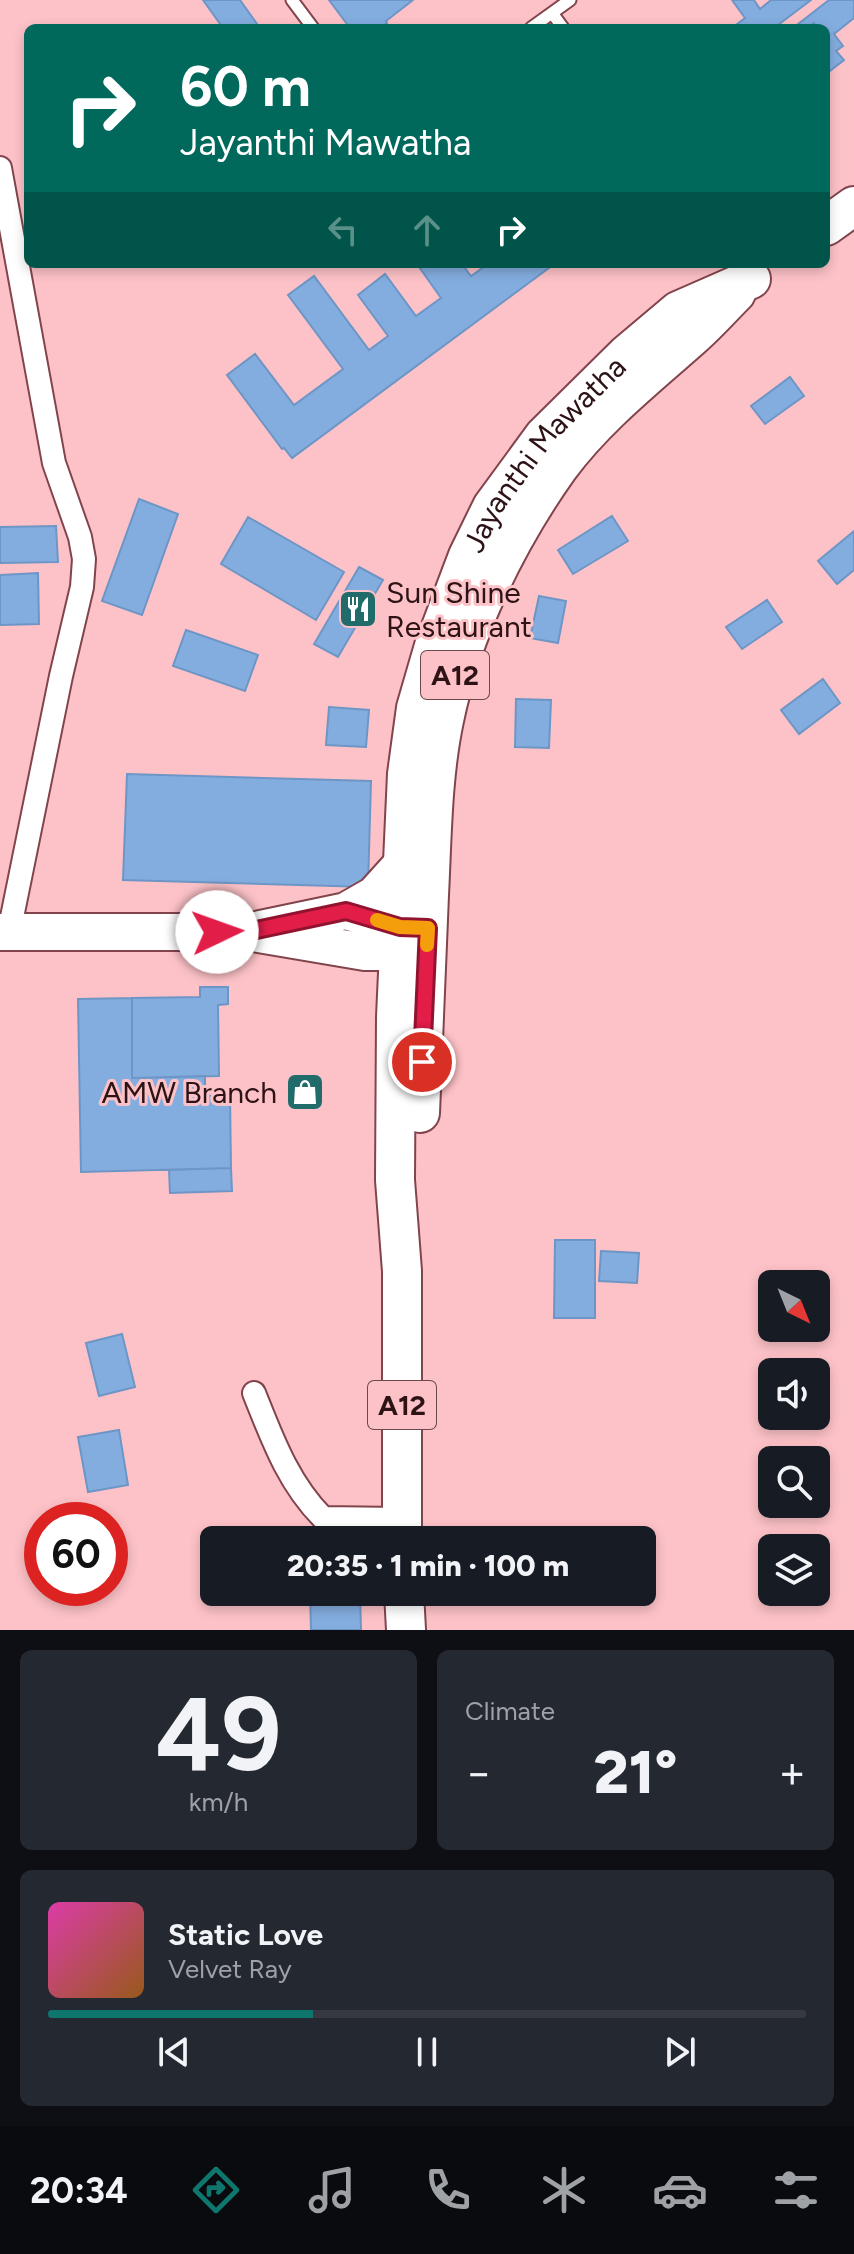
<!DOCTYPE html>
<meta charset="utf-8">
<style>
body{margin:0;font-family:Figtree,sans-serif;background:#242831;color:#f1f3f6;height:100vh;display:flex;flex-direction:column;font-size:30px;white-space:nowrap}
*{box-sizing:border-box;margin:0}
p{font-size:26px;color:#9ea1a6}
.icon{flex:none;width:44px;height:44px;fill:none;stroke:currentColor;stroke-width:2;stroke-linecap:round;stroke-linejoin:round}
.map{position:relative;height:1630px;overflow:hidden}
.panel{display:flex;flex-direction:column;gap:20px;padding:20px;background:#0d0f14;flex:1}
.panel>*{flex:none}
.guide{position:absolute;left:24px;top:24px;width:806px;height:244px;border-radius:12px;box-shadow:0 4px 12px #0003;background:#00695c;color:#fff;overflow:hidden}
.needle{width:52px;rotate:137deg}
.buttons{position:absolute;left:758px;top:1270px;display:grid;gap:16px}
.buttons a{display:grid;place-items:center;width:72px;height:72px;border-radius:12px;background:#171b24;box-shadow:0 4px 12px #0003;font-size:40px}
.speed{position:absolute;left:24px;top:1502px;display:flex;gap:16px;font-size:40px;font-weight:700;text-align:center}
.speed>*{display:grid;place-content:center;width:104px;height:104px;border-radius:50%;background:#171b24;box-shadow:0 4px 12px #0003;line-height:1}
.speed .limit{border:12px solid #d22;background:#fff;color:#111}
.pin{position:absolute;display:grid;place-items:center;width:68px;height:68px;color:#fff;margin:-34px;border:4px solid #fff;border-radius:50%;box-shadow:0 2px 8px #0007}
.me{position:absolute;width:88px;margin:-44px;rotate:87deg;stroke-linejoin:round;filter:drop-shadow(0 0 6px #0008)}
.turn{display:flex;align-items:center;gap:28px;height:168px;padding:0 24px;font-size:36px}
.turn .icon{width:104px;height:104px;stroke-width:2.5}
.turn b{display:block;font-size:56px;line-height:68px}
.lanes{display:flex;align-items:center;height:76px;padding:0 24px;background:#0003;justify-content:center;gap:40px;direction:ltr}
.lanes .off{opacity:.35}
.big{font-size:60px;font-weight:800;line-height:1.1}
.panel .widget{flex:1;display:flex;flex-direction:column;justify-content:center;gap:12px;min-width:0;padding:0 28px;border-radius:12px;background:#242831}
.panel .dial{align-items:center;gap:0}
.dial b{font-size:104px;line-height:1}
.song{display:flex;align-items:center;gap:24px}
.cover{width:96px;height:96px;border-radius:12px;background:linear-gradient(135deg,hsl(320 70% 55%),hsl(30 70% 35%))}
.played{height:8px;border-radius:4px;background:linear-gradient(90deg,#0f766e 35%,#363941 35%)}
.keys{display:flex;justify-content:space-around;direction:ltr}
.heat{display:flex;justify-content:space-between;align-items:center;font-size:44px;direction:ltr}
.panel .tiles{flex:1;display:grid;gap:20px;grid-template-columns:1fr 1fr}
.widget:last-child{grid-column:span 2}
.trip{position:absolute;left:200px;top:1526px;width:456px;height:80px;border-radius:12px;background:#171b24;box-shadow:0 4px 12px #0003;font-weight:800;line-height:80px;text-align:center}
.dock{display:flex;height:128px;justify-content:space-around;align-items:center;background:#090b0e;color:#9ea1a6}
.dock .icon{width:56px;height:56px}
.dock .current{color:#0f766e}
.dock b{font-size:36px;color:#f1f3f6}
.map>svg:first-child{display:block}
.building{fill:#84addf;stroke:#6d96c6;stroke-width:2}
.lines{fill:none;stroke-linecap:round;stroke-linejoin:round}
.service-casing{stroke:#82444c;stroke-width:15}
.minor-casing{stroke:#82444c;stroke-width:26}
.primary-casing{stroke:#82444c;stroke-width:40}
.trunk-casing{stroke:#82444c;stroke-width:42}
.service{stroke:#fff;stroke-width:11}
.minor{stroke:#fff;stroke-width:22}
.primary{stroke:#fff;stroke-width:36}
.trunk{stroke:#fff;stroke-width:38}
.route-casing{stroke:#92132f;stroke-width:20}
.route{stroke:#e11d48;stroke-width:14}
.slow{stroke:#f59e0b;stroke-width:14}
.labels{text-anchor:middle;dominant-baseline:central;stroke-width:6;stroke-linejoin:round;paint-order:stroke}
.shield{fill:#fdc2c7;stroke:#6b484b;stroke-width:2}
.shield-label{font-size:28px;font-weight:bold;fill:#2d1316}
.street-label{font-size:30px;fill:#2d1316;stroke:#fdc2c7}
.poi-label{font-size:30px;fill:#2d1316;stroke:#fdc2c7;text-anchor:start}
</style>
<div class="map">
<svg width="854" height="1630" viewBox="0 0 854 1630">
<rect width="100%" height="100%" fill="#fdc2c7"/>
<path class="building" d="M203,0H240L260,28H223Z
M329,0H413L386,21L387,23L380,28H350Z
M732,0H754L760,9L771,0H811L774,28H732L745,18Z
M829,0H854V18L834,34L843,46L836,51L844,60L826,74V28H817L814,23L807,28H793Z
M417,264H462L471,276L488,264L553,265L292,458L284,448L282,449L227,375L255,354L294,405L343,369L288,295L314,276L369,350L388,336L358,295L385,274L416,316L441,298Z
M790,377L804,396L765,424L751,406Z
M139,499L178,514L142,615L102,601Z
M612,516L628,541L573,574L558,550Z
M248,517L344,572L316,620L221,564Z
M56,526L58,562L0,563V527Z
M854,531V570L837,584L818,561Z
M359,567L383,580L338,657L314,644Z
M38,573L39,624L0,625V575Z
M539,596L566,601L558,643L530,638Z
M767,600L782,622L742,649L726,627Z
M186,630L258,655L245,691L173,666Z
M823,679L840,703L799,734L781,710Z
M516,699L551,700L549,748L515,747Z
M329,707L369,710L366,747L326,745Z
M127,774L371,781L368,887L123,880Z
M200,987H228V1004L218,1005L219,1076L132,1078V998L200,997Z
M132,998V1078L205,1076V1096L230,1095L231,1168L81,1172L78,999Z
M231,1168L232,1191L170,1193L169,1170Z
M555,1240H595V1318H554Z
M601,1251L639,1253L637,1283L599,1281Z
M122,1334L135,1387L99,1396L86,1343Z
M119,1430L128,1485L88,1492L78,1437Z
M310,1592H360L361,1630H311Z"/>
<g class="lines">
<defs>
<path id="service" d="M292,0L313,28
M552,13L563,28
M531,28L570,0"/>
<path id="minor" d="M0,168L54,463L80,537L84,559L82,587L61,676L9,932
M254,1393C272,1438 288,1483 323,1518L401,1519"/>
<path id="primary" d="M346,911L374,895L402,864
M260,929L346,911L400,927L428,928
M0,932H247L365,952H427"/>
<g id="trunk">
<path d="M826,226L854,206"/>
<path d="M420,1113C423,1040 426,968 429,895C432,836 432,777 444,720C462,632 507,540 559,467C596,417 647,377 693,336C708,323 722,307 736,293"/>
<path id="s1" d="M402,1540V1271L395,1180L396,1017L407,774L416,708L434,646L468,556L492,507L544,436L627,354L678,311L751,279"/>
<path d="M404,1592L406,1630"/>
</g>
</defs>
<use href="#service" class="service-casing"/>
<use href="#minor" class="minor-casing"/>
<use href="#primary" class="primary-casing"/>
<use href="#trunk" class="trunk-casing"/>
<use href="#service" class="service"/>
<use href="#minor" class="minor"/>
<use href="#primary" class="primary"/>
<use href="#trunk" class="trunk"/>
</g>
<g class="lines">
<defs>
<path id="route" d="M217,932H247L346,911L400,927L428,928L422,1062"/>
</defs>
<use href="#route" class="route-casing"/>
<use href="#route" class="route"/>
<path class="slow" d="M377,920L400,927L428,928L427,945"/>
</g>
<defs>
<symbol id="restaurant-square" viewBox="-11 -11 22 22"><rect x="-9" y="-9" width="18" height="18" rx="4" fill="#216c6b" stroke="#fdc2c7"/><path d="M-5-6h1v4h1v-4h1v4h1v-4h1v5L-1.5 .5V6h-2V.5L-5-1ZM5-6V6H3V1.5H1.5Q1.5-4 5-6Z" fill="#fff"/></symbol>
<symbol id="shop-square" viewBox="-11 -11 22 22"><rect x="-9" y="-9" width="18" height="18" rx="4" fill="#216c6b" stroke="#fdc2c7"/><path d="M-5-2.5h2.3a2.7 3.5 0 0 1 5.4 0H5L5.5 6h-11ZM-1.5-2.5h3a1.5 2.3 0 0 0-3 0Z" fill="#fff"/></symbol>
</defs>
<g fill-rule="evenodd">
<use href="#restaurant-square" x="336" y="587" width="44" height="44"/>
<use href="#shop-square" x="283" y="1070" width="44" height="44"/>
</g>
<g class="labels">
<g class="shield">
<rect x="421" y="651" width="68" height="48" rx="6"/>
<rect x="368" y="1381" width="68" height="48" rx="6"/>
</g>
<g class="shield-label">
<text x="455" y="675">A12</text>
<text x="402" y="1405">A12</text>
</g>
<g class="street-label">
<text stroke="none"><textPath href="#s1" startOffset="1122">Jayanthi Mawatha</textPath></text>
</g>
<g class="poi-label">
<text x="386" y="592">Sun Shine<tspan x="386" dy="34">Restaurant</tspan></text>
<text x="277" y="1092" text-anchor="end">AMW Branch</text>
</g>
</g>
</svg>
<div class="buttons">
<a><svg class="needle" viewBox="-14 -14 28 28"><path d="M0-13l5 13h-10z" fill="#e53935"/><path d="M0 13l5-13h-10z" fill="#9ea1a6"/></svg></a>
<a><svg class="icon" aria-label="sound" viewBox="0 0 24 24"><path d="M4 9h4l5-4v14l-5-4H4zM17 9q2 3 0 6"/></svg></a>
<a><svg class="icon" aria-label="search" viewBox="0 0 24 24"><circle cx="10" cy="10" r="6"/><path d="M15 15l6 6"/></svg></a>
<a><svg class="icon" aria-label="layers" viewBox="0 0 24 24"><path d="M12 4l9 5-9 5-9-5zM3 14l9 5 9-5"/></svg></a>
</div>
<div class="speed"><div class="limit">60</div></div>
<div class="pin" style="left:422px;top:1062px;background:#d93025"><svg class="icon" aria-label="arrive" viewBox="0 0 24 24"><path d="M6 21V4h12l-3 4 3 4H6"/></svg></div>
<svg class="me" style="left:217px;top:932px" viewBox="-20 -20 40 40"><circle r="19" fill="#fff"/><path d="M0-13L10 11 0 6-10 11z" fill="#e11d48"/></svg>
<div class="trip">20:35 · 1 min · 100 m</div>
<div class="guide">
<div class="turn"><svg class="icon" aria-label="right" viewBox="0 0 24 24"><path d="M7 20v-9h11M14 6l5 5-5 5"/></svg><div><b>60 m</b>Jayanthi Mawatha</div></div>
<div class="lanes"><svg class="icon off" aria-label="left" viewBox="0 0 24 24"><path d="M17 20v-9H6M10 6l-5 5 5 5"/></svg><svg class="icon off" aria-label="ahead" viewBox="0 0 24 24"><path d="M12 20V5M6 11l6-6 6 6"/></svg><svg class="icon" aria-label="right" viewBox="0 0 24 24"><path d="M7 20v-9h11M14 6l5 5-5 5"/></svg></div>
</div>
</div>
<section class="panel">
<div class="tiles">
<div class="widget dial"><b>49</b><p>km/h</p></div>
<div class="widget"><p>Climate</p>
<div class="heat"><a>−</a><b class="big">21°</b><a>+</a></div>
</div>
<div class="widget">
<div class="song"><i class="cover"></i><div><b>Static Love</b><p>Velvet Ray</p></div></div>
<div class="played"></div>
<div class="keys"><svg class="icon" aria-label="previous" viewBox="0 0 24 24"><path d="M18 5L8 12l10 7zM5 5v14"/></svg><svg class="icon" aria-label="pause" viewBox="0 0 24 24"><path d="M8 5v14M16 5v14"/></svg><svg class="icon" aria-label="next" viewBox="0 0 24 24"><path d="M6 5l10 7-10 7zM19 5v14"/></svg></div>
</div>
</div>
</section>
<nav class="dock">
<b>20:34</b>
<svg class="icon current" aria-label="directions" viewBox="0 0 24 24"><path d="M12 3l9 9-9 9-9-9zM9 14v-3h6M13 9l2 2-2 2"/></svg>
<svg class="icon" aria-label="music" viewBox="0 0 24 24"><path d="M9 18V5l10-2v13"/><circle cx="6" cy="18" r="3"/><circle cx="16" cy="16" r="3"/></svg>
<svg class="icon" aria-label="phone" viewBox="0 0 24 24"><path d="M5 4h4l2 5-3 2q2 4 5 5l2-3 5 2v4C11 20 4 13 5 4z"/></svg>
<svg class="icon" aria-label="climate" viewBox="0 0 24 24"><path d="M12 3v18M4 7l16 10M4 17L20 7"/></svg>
<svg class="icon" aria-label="car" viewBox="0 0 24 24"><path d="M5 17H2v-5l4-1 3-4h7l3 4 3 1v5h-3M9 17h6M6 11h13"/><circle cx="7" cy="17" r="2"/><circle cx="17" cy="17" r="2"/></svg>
<svg class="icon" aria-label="filters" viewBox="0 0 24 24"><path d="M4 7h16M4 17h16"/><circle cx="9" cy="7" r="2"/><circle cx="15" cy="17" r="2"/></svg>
</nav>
